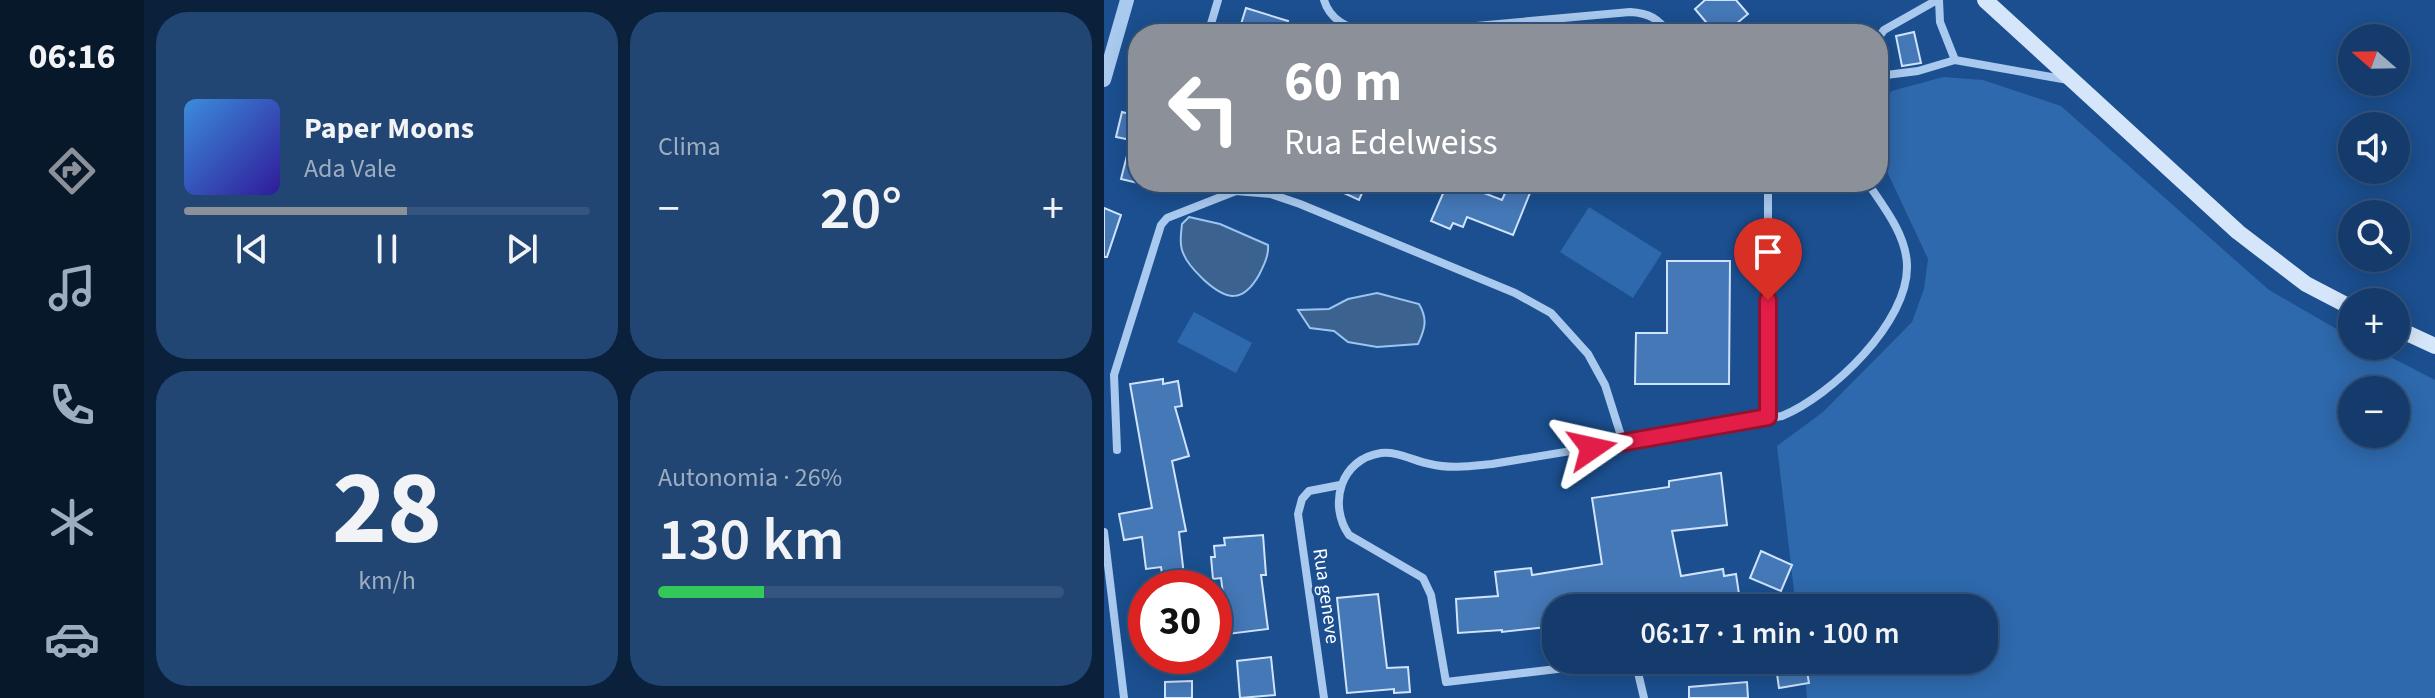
<!DOCTYPE html>
<html lang="pt">
<meta charset="utf-8">
<style>
body{margin:0;font-family:"Source Sans 3",sans-serif;background:#214673;color:#f1f3f6;height:100vh;display:flex;flex-direction:column;font-size:30px;white-space:nowrap}
*{box-sizing:border-box;margin:0}
p{font-size:26px;color:#9dadc1}
.icon{flex:none;width:44px;height:44px;fill:none;stroke:currentColor;stroke-width:2;stroke-linecap:round;stroke-linejoin:round}
.map{position:relative;flex:1;overflow:hidden}
.panel{display:flex;flex-direction:column;gap:12px;padding:12px;background:#0b203b;width:960px}
.panel>*{flex:none}
.guide{position:absolute;left:24px;top:24px;width:760px;height:168px;border-radius:32px;box-shadow:0 4px 20px #0003,0 0 0 2px #33557e;background:#8c9099;color:#fff;overflow:hidden}
.needle{width:52px;rotate:290deg}
.fabs{position:absolute;left:1234px;top:24px;display:grid;gap:16px}
.fabs a{display:grid;place-items:center;width:72px;height:72px;border-radius:50%;background:#143b6b;box-shadow:0 4px 20px #0003,0 0 0 2px #33557e;font-size:40px}
.speed{position:absolute;left:24px;top:570px;display:flex;gap:16px;font-size:40px;font-weight:700;text-align:center}
.speed>*{display:grid;place-content:center;width:104px;height:104px;border-radius:50%;background:#143b6b;box-shadow:0 4px 20px #0003,0 0 0 2px #33557e;line-height:1}
.speed .limit{border:12px solid #d22;background:#fff;color:#111}
.pin{position:absolute;display:grid;place-items:center;width:68px;height:68px;color:#fff;margin:-82px -34px;border-radius:50% 50% 50% 0;rotate:-45deg;box-shadow:0 0 8px #0007}
.pin .icon{rotate:45deg}
.me{position:absolute;width:88px;margin:-44px;rotate:79deg;stroke-linejoin:round;filter:drop-shadow(0 0 6px #0008)}
.turn{display:flex;align-items:center;gap:28px;height:168px;padding:0 24px;font-size:36px}
.turn .icon{width:104px;height:104px;stroke-width:2.5}
.turn b{display:block;font-size:56px;line-height:68px}
.big{font-size:60px;font-weight:600;line-height:1.1}
.panel .widget{flex:1;display:flex;flex-direction:column;justify-content:center;gap:12px;min-width:0;padding:0 28px;border-radius:32px;background:#214673}
.panel .dial{align-items:center;gap:0}
.dial b{font-size:104px;line-height:1}
.song{display:flex;align-items:center;gap:24px}
.cover{width:96px;height:96px;border-radius:12px;background:linear-gradient(135deg,hsl(210 70% 55%),hsl(250 70% 35%))}
.played{height:8px;border-radius:4px;background:linear-gradient(90deg,#8c9099 55%,#33557e 55%)}
.keys{display:flex;justify-content:space-around;direction:ltr}
.heat{display:flex;justify-content:space-between;align-items:center;font-size:44px;direction:ltr}
.charge{height:12px;border-radius:6px;background:linear-gradient(90deg,#34c759 26%,#33557e 0)}
.panel .tiles{flex:1;display:grid;gap:12px;grid-template-columns:repeat(2,1fr)}
.trip{position:absolute;left:438px;top:594px;width:456px;height:80px;border-radius:32px;background:#143b6b;box-shadow:0 4px 20px #0003,0 0 0 2px #33557e;font-weight:600;line-height:80px;text-align:center}
main{display:flex;flex:1;min-height:0}
.tab-bar{display:flex;flex-direction:column;width:144px;justify-content:space-around;align-items:center;background:#08182b;color:#9dadc1}
.tab-bar .icon{width:56px;height:56px}
.tab-bar .on{color:#8c9099}
.tab-bar b{font-size:36px;color:#f1f3f6}
.map>svg:first-child{display:block}
.green{fill:#2e69ad;fill-rule:evenodd}
.water{fill:#3c6290;stroke:#9cc4f0;stroke-width:2}
.building{fill:#4478b7;stroke:#cfe3fa;stroke-width:2}
.lines{fill:none;stroke-linecap:round;stroke-linejoin:round}
.minor{stroke:#a9c9ee;stroke-width:8}
.tertiary{stroke:#a9c9ee;stroke-width:14}
.secondary{stroke:#d6e6fa;stroke-width:16}
.route-casing{stroke:#92132f;stroke-width:20}
.route{stroke:#e11d48;stroke-width:14}
.labels{text-anchor:middle;dominant-baseline:central;stroke-width:6;stroke-linejoin:round;paint-order:stroke}
.street-label{font-size:20px;fill:#fff;stroke:#1b4f8f}
</style>
<main>
<nav class="tab-bar">
<b>06:16</b>
<svg class="icon on" aria-label="directions" viewBox="0 0 24 24"><path d="M12 3l9 9-9 9-9-9zM9 14v-3h6M13 9l2 2-2 2"/></svg>
<svg class="icon" aria-label="music" viewBox="0 0 24 24"><path d="M9 18V5l10-2v13"/><circle cx="6" cy="18" r="3"/><circle cx="16" cy="16" r="3"/></svg>
<svg class="icon" aria-label="phone" viewBox="0 0 24 24"><path d="M5 4h4l2 5-3 2q2 4 5 5l2-3 5 2v4C11 20 4 13 5 4z"/></svg>
<svg class="icon" aria-label="climate" viewBox="0 0 24 24"><path d="M12 3v18M4 7l16 10M4 17L20 7"/></svg>
<svg class="icon" aria-label="car" viewBox="0 0 24 24"><path d="M5 17H2v-5l4-1 3-4h7l3 4 3 1v5h-3M9 17h6M6 11h13"/><circle cx="7" cy="17" r="2"/><circle cx="17" cy="17" r="2"/></svg>
</nav>
<section class="panel">
<div class="tiles">
<div class="widget">
<div class="song"><i class="cover"></i><div><b>Paper Moons</b><p>Ada Vale</p></div></div>
<div class="played"></div>
<div class="keys"><svg class="icon" aria-label="previous" viewBox="0 0 24 24"><path d="M18 5L8 12l10 7zM5 5v14"/></svg><svg class="icon" aria-label="pause" viewBox="0 0 24 24"><path d="M8 5v14M16 5v14"/></svg><svg class="icon" aria-label="next" viewBox="0 0 24 24"><path d="M6 5l10 7-10 7zM19 5v14"/></svg></div>
</div>
<div class="widget"><p>Clima</p>
<div class="heat"><a>−</a><b class="big">20°</b><a>+</a></div>
</div>
<div class="widget dial"><b>28</b><p>km/h</p></div>
<div class="widget"><p>Autonomia · 26%</p><b class="big">130 km</b><div class="charge"></div></div>
</div>
</section>
<div class="map">
<svg width="1331" height="698" viewBox="0 0 1331 698">
<rect width="100%" height="100%" fill="#1b4f8f"/>
<path class="green" d="M839,77L879,80L957,106L1165,290L1248,338V346H1265L1331,380V698H703L699,660H880V608H692L673,446L719,412L808,322L820,289L824,259L774,152V105L788,91ZM1248,390H1292V434H1248Z
M485,207L558,253L529,298L456,252Z
M90,312L148,343L132,373L73,342Z"/>
<path class="water" d="M85,217L116,224L164,245C165,255 160,265 155,275C139,303 123,301 100,280C93,273 84,265 80,255C75,246 77,234 78,224Z
M273,293L315,304C324,319 321,329 314,344L273,347L244,342L230,331L206,328L194,310L225,309L244,299Z"/>
<path class="building" d="M601,0H632L644,14L620,34H612L591,9Z
M142,8L184,21L180,34H134Z
M810,32L817,63L798,66L792,36Z
M18,112L34,116V183L17,179L27,140L12,137Z
M216,182H263L255,200Z
M344,182H375L372,190L398,200L406,182L428,188L409,235L363,217L359,227L349,223L346,229L327,221Z
M0,208L17,215L3,257H0Z
M563,261H626L625,384H531L532,333H563Z
M59,379V384L74,381L78,406L71,407L85,456L68,461L82,531L75,532L81,584L60,587L57,567L42,569L38,537L20,540L15,514L48,508L26,384Z
M617,473L623,525L568,531L577,576L619,569L620,576L632,574L635,594L623,595L624,604L613,608H452V626L398,632V630L354,633L352,599L394,596L391,572L427,568L428,575L498,564L488,498L565,487V481Z
M159,535L162,575H157L164,629L124,634L117,578L109,579L107,557H111L110,546L121,545L120,538Z
M657,551L688,565L677,591L646,578Z
M274,594L283,668L304,667L306,692L290,693V689L243,693L233,598Z
M167,657L171,695L136,698L133,661Z
M671,660H701L705,683L675,688Z
M88,681V698H61V682Z
M643,682L644,698H585V687Z"/>
<g class="lines">
<path class="minor" d="M220,0C226,21 244,27 263,34
M835,0L836,22L851,60
M104,34L114,0
M283,34L526,12C546,13 554,19 566,34
M774,38L780,30L833,0
M774,76L814,71L851,60L964,80
M664,182V417
M13,450L10,375L57,225L63,218L132,191L167,194L196,204L411,293L447,313L484,354L501,385L519,442
M0,532L20,698
M530,660L342,682L327,595L319,578L245,535C224,505 236,459 277,453C293,451 310,461 326,464C347,469 367,466 388,464L678,416C727,396 805,322 803,265C802,234 779,206 763,182
M531,660L540,698
M220,698L194,514L198,499L205,491L236,485"/>
<path class="tertiary" d="M0,80L23,0"/>
<path class="secondary" d="M881,0L1134,232L1202,284L1248,308
M1292,328L1331,346"/>
</g>
<g class="lines">
<defs>
<path id="route" d="M488,448L664,417V300"/>
</defs>
<use href="#route" class="route-casing"/>
<use href="#route" class="route"/>
</g>
<g class="labels">
<g class="street-label">
<text transform="translate(222 596) rotate(82)">Rua geneve</text>
</g>
</g>
</svg>
<div class="fabs">
<a><svg class="needle" viewBox="-14 -14 28 28"><path d="M0-13l5 13h-10z" fill="#e53935"/><path d="M0 13l5-13h-10z" fill="#9dadc1"/></svg></a>
<a><svg class="icon" aria-label="sound" viewBox="0 0 24 24"><path d="M4 9h4l5-4v14l-5-4H4zM17 9q2 3 0 6"/></svg></a>
<a><svg class="icon" aria-label="search" viewBox="0 0 24 24"><circle cx="10" cy="10" r="6"/><path d="M15 15l6 6"/></svg></a>
<a>+</a>
<a>−</a>
</div>
<div class="speed"><div class="limit">30</div></div>
<div class="pin" style="left:664px;top:300px;background:#d93025"><svg class="icon" aria-label="arrive" viewBox="0 0 24 24"><path d="M6 21V4h12l-3 4 3 4H6"/></svg></div>
<svg class="me" style="left:488px;top:448px" viewBox="-20 -20 40 40"><path d="M0-17L14 15 0 8-14 15z" fill="#e11d48" stroke="#fff" stroke-width="4"/></svg>
<div class="trip">06:17 · 1 min · 100 m</div>
<div class="guide">
<div class="turn"><svg class="icon" aria-label="left" viewBox="0 0 24 24"><path d="M17 20v-9H6M10 6l-5 5 5 5"/></svg><div><b>60 m</b>Rua Edelweiss</div></div>
</div>
</div>
</main>
